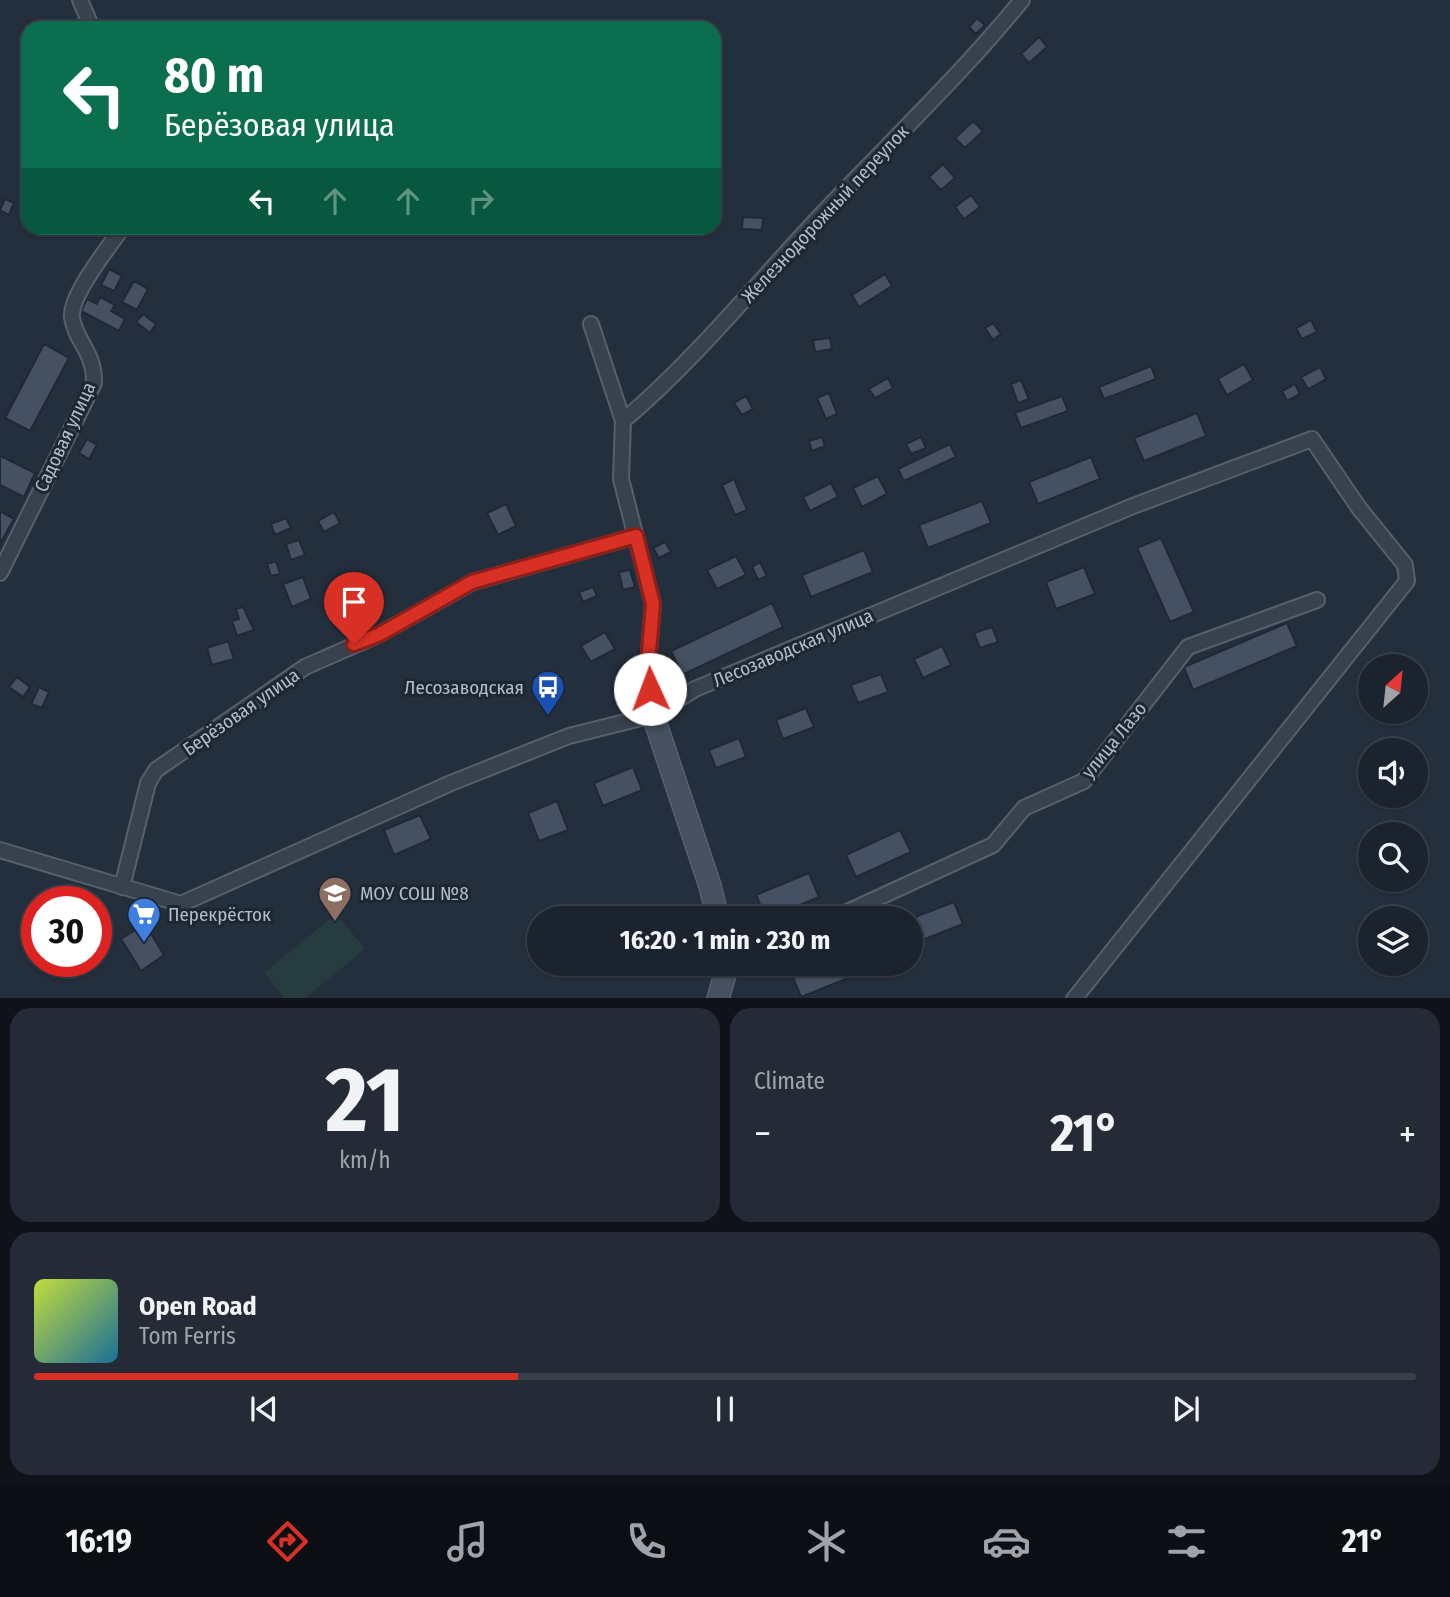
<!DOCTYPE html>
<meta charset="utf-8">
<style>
body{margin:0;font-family:"Fira Sans Condensed",sans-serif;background:#242b36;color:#f1f3f6;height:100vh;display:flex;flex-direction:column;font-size:26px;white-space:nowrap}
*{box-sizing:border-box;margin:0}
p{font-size:23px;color:#a0a4aa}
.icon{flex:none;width:38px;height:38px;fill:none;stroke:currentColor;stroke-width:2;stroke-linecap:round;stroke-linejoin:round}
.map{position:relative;height:998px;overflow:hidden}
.drawer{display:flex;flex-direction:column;gap:10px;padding:10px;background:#0f1319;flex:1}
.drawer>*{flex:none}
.top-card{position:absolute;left:21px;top:21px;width:700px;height:214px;border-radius:21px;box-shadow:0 2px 5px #0004,0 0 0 2px #39404a;background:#0b6e4f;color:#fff;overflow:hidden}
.needle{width:46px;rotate:27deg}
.fabs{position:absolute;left:1358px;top:654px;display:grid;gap:14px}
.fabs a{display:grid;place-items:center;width:70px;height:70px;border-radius:50%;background:#1b232e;box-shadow:0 2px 5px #0004,0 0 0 2px #39404a;font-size:35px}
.speed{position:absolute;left:21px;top:886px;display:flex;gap:14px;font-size:35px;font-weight:700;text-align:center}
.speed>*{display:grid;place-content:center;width:91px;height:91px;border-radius:50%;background:#1b232e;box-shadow:0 2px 5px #0004,0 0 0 2px #39404a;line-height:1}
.speed .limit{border:10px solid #d22;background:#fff;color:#111}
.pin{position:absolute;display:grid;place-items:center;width:60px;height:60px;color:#fff;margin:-72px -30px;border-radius:50% 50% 50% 0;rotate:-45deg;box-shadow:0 0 7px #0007}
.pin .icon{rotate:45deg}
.me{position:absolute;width:77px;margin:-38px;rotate:358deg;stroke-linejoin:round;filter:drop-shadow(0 0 5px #0008)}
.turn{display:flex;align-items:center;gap:24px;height:147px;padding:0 28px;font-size:32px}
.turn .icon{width:91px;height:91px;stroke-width:2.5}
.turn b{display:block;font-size:49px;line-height:60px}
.lanes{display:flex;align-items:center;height:66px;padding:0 28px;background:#0003;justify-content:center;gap:35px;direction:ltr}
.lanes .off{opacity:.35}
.big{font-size:52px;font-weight:700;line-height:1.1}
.drawer .tile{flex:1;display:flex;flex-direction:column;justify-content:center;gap:10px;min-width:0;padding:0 24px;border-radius:21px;background:#242b36}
.drawer .dial{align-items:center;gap:0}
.dial b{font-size:91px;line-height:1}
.song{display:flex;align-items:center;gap:21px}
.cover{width:84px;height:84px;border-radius:10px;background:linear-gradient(135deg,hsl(70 70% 55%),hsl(200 70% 35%))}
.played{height:7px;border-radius:4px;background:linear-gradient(90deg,#d93025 35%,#39404a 35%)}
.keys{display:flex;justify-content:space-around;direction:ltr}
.heat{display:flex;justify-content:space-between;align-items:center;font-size:38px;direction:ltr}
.drawer .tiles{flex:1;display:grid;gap:10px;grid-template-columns:1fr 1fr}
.tile:last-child{grid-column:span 2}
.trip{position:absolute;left:527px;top:906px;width:396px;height:70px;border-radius:35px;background:#1b232e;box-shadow:0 2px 5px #0004,0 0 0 2px #39404a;font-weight:700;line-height:70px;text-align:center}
.tabs{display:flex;height:112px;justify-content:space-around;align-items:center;background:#0b0e12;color:#a0a4aa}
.tabs .icon{width:49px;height:49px}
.tabs .selected{color:#d93025}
.tabs b{font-size:32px;color:#f1f3f6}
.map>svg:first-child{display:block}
.green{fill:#263c3f}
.building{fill:#455162;stroke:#1f2835;stroke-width:2}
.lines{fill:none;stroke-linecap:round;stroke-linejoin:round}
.street-casing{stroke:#565f6c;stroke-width:18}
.secondary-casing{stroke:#565f6c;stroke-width:24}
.street{stroke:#38414e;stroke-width:14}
.secondary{stroke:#465061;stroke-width:21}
.route-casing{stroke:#8d1f18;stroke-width:18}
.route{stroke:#d93025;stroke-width:12}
.labels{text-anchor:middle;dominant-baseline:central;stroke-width:6;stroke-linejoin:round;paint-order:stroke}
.street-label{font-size:19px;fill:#b4bcc9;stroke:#1d2633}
.poi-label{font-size:19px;fill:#b4bcc9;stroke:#1d2633;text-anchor:start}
</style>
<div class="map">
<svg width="1450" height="999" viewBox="0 0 1450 999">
<rect width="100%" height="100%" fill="#242f3e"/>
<path class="green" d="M336,914L365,949L305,998H285L264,973Z"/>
<path class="building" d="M977,18L985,25L976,34L969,27Z
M1039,37L1047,47L1029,63L1021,54Z
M973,121L983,131L965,148L955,138Z
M943,164L955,178L941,190L929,177Z
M971,195L980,207L964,219L955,207Z
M5,199L14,203L9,215L0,210Z
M743,217L763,218L762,230L742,229Z
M109,269L122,276L114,291L101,285Z
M885,274L892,286L859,307L852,295Z
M134,281L148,289L137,310L122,302Z
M100,297L115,305L111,311L125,319L119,331L81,311L87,299L97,304Z
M143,314L156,324L150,333L136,322Z
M1311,320L1317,332L1302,339L1296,328Z
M993,323L1001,334L993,340L985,328Z
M830,338L832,349L815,352L813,340Z
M44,344L69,358L30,431L5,418Z
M1244,364L1253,380L1227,395L1218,379Z
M1151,366L1156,379L1104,399L1099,387Z
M1320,367L1326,379L1308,389L1301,377Z
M888,378L893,388L875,398L869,389Z
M1021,380L1029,399L1018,403L1011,384Z
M1295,384L1300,394L1287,401L1282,391Z
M829,393L837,414L826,419L817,398Z
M746,396L753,409L742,415L734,403Z
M1062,396L1068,411L1021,428L1015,413Z
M1197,413L1206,436L1144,461L1134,438Z
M822,437L825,446L812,451L809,441Z
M921,437L926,448L911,454L906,444Z
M87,439L97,445L89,459L79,453Z
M950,444L956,457L904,481L898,469Z
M0,456L35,473L24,497L0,485Z
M1091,457L1100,479L1038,504L1029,482Z
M878,476L887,494L862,507L853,488Z
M734,479L747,510L735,515L722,485Z
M831,483L838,497L810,511L803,497Z
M982,501L991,523L928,548L919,525Z
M506,504L516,526L498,535L487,513Z
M0,511L14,519L0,544Z
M334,512L340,523L324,532L318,521Z
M286,518L291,528L275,535L271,524Z
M1161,538L1194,612L1170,622L1137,548Z
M299,540L305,555L291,560L286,544Z
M665,542L671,552L659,558L653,548Z
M864,550L873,572L811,597L802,575Z
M736,556L746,575L717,589L707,570Z
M276,561L280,574L271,576L267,564Z
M760,562L767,576L758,580L752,567Z
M1084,567L1095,594L1056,609L1046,582Z
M630,570L635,587L623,590L619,572Z
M303,577L311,599L292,607L283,584Z
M593,587L597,596L583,602L579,592Z
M772,603L783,627L682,675L671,651Z
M243,607L254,630L237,636L232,621L239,619L236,609Z
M1287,623L1297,646L1193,690L1184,667Z
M992,627L998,642L980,648L974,633Z
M605,632L615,649L591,662L581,646Z
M228,641L234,659L212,665L207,648Z
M942,646L951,665L923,678L914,659Z
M881,674L888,692L858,703L851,685Z
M17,677L30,687L23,697L9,687Z
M39,687L49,692L42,708L31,704Z
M806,708L814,727L783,739L776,720Z
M739,738L746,757L716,768L709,750Z
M633,767L642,790L603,806L594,783Z
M557,801L568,830L539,841L528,813Z
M420,815L431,839L394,855L384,830Z
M900,830L911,852L856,877L846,855Z
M809,873L819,897L766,919L756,895Z
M954,902L963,924L910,945V919Z
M145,924L164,955L141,971L121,939Z
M810,964H863L866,971L801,997L791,972Z"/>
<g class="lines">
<defs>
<path id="street" d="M80,0L92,28
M591,324L623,421L621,479L653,604L648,664L653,715
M623,421C696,359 756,284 822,214C889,143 960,76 1022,0
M0,573L94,383C95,352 75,341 72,317C70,295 109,247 122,228
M0,850L181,904L451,783L569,736L653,715L695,689L1133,506L1312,439L1359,508L1405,565L1407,581L1074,999
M122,887L148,783L156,770L305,667L380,634L473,582L636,536
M832,919L993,845L1024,808L1084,781L1188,647L1317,600"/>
<path id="secondary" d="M653,715L710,886L718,919
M718,999L728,964"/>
</defs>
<use href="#street" class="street-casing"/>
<use href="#secondary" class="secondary-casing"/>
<use href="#street" class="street"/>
<use href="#secondary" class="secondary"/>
</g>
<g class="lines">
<defs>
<path id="route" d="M354,644L380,634L472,582L636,536L653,604L648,664L650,689"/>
</defs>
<use href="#route" class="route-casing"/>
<use href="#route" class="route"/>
</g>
<defs>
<symbol id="bus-pin" viewBox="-11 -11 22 30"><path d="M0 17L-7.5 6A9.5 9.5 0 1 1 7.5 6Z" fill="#1a4fb4" stroke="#1d2633"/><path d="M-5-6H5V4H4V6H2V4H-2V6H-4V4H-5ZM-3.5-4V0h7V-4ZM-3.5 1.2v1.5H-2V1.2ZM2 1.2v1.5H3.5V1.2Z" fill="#fff"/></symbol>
<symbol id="school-pin" viewBox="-11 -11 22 30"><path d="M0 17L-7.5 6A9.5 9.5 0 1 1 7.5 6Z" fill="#8d6e63" stroke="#1d2633"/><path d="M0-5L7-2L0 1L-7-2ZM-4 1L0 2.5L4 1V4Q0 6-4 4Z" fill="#fff"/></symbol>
<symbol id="supermarket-pin" viewBox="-11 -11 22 30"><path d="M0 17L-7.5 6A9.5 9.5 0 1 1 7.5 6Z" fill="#3f7fe0" stroke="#1d2633"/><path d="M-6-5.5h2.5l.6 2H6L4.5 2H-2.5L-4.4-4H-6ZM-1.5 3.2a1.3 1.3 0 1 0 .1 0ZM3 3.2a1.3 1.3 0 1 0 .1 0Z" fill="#fff"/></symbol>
</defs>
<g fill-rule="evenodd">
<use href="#bus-pin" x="529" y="668" width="38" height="52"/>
<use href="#school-pin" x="316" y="874" width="38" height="52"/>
<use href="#supermarket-pin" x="125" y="895" width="38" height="52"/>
</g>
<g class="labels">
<g class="street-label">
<text transform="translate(825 214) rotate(-47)">Железнодорожный переулок</text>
<text transform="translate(65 437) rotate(-65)">Садовая улица</text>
<text transform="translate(793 648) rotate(-23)">Лесозаводская улица</text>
<text transform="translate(241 712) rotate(-35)">Берёзовая улица</text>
<text transform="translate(1114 740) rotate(-51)">улица Лазо</text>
</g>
<g class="poi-label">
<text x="524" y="687" text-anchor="end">Лесозаводская</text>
<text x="360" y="893">МОУ СОШ №8</text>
<text x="168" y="914">Перекрёсток</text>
</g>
</g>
</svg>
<div class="fabs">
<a><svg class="needle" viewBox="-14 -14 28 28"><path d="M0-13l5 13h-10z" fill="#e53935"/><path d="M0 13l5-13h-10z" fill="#a0a4aa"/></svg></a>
<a><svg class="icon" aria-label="sound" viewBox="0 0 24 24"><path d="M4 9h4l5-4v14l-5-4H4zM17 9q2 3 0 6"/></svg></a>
<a><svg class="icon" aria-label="search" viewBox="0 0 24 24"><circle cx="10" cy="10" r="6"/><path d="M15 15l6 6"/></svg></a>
<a><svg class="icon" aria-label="layers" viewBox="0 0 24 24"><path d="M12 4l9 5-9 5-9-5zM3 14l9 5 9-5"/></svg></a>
</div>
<div class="speed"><div class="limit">30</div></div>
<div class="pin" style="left:354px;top:644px;background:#d93025"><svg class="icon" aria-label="arrive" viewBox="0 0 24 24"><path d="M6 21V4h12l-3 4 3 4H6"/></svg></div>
<svg class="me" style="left:650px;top:689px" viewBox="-20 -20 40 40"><circle r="19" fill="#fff"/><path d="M0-13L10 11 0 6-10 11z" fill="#d93025"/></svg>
<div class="trip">16:20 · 1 min · 230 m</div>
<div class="top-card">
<div class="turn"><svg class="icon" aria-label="left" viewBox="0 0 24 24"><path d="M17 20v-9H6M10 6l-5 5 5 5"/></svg><div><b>80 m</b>Берёзовая улица</div></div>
<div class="lanes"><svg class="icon" aria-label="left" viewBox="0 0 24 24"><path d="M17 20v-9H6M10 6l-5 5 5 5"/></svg><svg class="icon off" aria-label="ahead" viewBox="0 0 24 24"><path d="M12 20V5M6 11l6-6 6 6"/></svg><svg class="icon off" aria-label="ahead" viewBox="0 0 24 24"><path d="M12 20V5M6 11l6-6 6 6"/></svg><svg class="icon off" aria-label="right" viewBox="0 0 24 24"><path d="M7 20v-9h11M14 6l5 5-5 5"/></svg></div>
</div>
</div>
<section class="drawer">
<div class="tiles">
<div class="tile dial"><b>21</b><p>km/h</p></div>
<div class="tile"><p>Climate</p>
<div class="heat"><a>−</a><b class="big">21°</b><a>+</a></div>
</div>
<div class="tile">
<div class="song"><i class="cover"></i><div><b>Open Road</b><p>Tom Ferris</p></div></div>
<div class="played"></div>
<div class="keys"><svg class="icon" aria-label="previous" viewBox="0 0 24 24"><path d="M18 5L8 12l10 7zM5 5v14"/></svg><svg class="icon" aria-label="pause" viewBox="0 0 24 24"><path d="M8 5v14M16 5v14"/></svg><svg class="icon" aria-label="next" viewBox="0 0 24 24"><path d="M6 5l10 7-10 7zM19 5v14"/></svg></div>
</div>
</div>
</section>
<nav class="tabs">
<b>16:19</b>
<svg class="icon selected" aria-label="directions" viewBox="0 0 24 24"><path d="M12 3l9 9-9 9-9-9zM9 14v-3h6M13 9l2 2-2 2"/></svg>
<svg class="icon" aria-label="music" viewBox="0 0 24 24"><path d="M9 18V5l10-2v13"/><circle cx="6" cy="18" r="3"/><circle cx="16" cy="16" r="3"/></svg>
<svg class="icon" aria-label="phone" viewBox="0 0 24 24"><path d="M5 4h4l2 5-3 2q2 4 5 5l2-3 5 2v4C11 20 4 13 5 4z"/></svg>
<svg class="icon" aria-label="climate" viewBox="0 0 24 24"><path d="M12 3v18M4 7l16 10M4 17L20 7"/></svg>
<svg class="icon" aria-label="car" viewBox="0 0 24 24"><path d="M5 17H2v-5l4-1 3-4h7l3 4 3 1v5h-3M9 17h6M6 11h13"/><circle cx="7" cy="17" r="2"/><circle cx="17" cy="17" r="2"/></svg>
<svg class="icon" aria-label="filters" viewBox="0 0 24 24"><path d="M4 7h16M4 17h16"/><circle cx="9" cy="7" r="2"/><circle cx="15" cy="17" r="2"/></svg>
<b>21°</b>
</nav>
